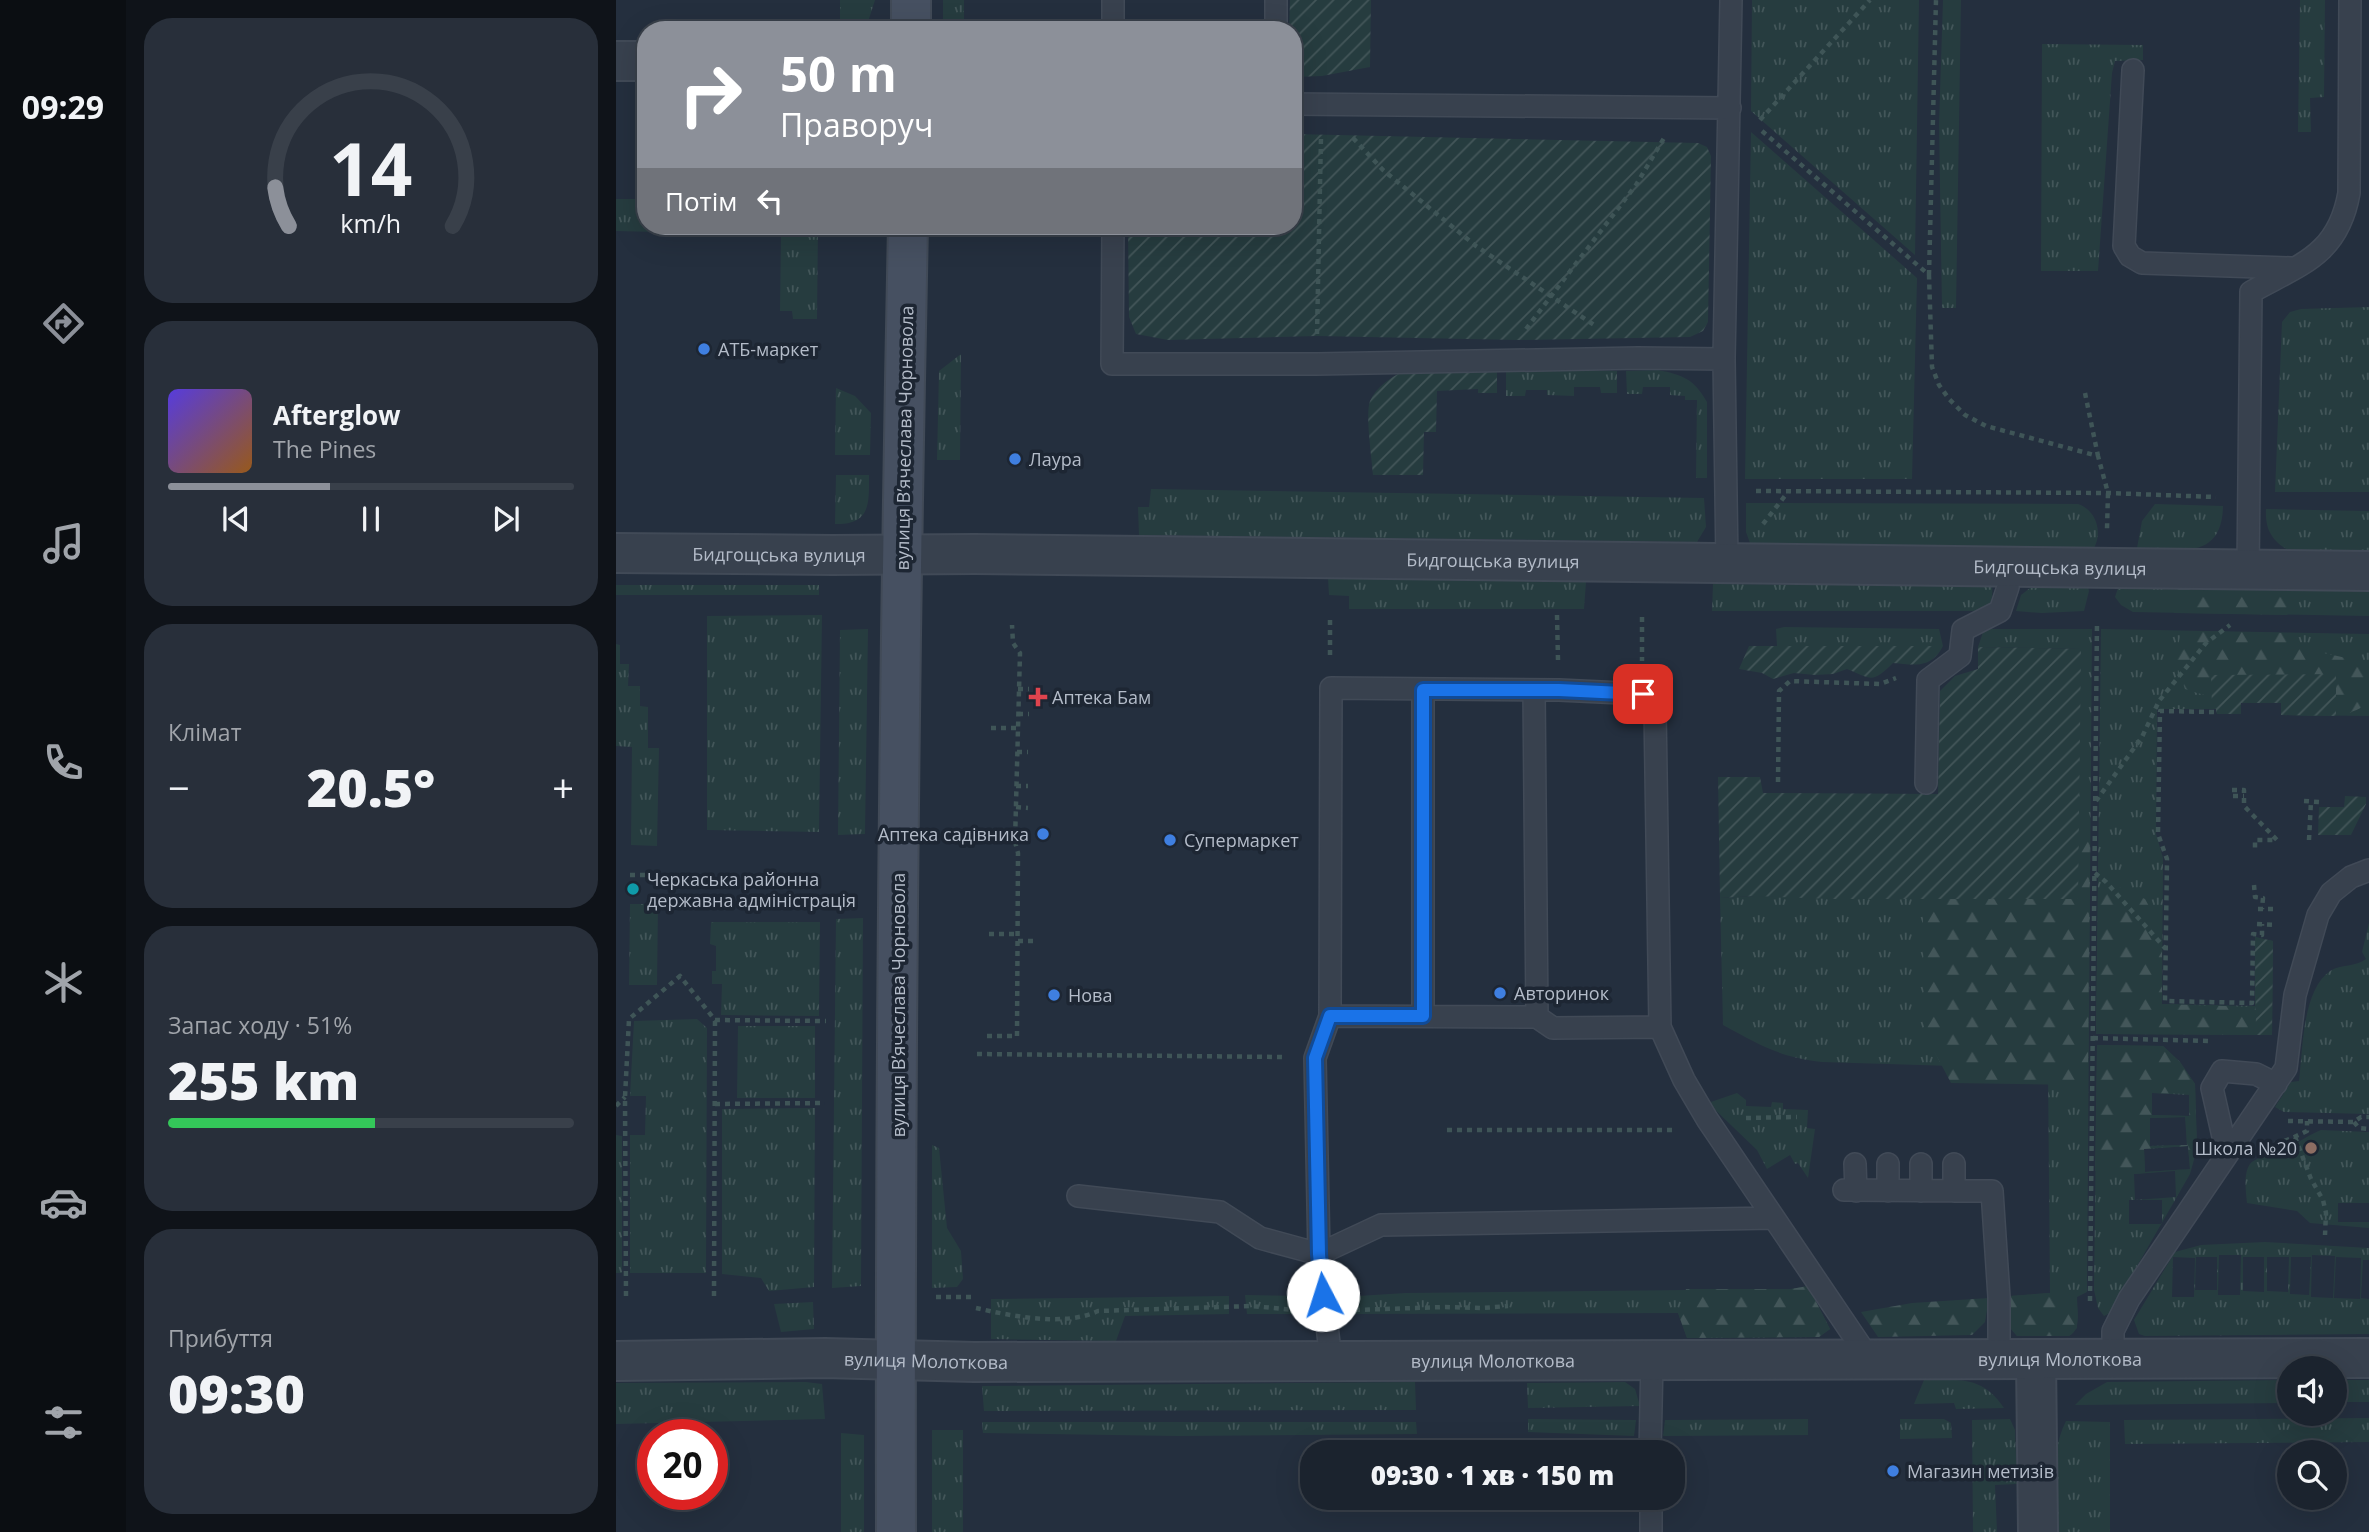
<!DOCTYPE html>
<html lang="uk">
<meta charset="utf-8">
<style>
body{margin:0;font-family:"Open Sans",sans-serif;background:#282f3a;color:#f1f3f6;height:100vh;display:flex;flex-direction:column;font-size:26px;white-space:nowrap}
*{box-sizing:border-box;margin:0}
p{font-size:23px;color:#a0a4aa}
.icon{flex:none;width:38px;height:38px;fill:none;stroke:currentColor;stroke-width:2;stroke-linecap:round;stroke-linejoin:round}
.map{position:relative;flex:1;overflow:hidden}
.side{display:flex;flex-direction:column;gap:18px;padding:18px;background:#0f1319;width:490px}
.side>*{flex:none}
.hud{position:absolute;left:21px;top:21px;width:665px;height:214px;border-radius:28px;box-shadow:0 7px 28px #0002,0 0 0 2px #39404a;background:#8c9099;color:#fff;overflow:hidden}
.controls{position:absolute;left:1661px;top:1356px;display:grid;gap:14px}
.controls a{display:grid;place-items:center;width:70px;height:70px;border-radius:50%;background:#1b232e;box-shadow:0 7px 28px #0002,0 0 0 2px #39404a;font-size:35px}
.speed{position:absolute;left:21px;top:1419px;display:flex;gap:14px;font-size:35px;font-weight:700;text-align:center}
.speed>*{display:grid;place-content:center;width:91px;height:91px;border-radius:50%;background:#1b232e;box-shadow:0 7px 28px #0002,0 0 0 2px #39404a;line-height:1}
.speed .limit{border:10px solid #d22;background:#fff;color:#111}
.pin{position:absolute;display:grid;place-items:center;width:60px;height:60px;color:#fff;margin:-30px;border-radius:14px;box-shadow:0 4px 10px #0006}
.me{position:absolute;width:77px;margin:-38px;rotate:355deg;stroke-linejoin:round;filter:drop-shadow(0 0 5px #0008)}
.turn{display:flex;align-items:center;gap:24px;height:147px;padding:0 28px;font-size:32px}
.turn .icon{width:91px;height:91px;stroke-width:2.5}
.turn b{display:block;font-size:49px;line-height:60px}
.then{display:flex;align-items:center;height:66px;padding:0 28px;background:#0003;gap:14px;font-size:26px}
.big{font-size:52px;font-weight:800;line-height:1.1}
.side .card{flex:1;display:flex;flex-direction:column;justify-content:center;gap:10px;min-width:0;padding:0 24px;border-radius:28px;background:#282f3a}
.side .dial{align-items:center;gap:0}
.dial svg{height:182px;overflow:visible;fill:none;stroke:#39404a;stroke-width:7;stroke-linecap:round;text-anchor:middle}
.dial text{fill:#f1f3f6;stroke:none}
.song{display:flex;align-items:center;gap:21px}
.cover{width:84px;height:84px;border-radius:10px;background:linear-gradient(135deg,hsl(250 70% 55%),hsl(30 70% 35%))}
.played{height:7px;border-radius:4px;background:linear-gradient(90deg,#8c9099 40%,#39404a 40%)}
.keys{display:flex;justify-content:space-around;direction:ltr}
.heat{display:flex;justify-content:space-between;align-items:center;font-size:38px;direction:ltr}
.charge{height:10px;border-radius:5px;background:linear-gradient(90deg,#34c759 51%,#39404a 0)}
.trip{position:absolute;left:684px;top:1440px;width:385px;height:70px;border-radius:28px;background:#1b232e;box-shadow:0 7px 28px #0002,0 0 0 2px #39404a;font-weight:800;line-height:70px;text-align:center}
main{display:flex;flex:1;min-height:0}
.dock{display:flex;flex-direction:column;width:126px;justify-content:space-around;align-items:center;background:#0b0e12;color:#a0a4aa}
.dock .icon{width:49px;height:49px}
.dock .current{color:#8c9099}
.dock b{font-size:32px;color:#f1f3f6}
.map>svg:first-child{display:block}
.grass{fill:url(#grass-tufts);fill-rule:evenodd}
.forest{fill:url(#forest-firs);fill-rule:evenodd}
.garden{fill:url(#garden-furrows)}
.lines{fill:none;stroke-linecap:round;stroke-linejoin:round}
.lane-casing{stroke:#414a57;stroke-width:24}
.street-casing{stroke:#414a57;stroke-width:42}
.secondary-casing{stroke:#414a57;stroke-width:42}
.path{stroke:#3f5557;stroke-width:4.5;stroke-dasharray:5 5;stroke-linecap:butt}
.lane{stroke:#38414e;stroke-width:21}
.street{stroke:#38414e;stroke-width:38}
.secondary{stroke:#465061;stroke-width:38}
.route-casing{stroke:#114b97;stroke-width:18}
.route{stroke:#1a73e8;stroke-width:12}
.shop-dot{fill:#3f7fe0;stroke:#1d2633;stroke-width:2.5}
.health-dot{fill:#e0444e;stroke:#1d2633;stroke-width:2.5}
.culture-dot{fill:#0f9aa8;stroke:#1d2633;stroke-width:2.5}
.education-dot{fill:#8d6e63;stroke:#1d2633;stroke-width:2.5}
.labels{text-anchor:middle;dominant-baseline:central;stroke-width:7;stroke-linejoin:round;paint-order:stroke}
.poi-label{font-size:18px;fill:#b4bcc9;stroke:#1d2633;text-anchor:start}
.street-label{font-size:18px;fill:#b4bcc9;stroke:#1d2633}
</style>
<main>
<nav class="dock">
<b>09:29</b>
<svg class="icon current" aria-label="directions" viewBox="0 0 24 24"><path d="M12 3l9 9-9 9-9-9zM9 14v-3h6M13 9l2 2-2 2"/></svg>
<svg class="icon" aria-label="music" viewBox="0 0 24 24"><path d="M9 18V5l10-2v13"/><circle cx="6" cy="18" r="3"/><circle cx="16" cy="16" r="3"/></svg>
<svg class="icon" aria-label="phone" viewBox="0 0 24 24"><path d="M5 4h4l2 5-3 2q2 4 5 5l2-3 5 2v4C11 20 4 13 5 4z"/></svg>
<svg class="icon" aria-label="climate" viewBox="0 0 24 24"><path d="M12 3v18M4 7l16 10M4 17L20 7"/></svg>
<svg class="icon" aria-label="car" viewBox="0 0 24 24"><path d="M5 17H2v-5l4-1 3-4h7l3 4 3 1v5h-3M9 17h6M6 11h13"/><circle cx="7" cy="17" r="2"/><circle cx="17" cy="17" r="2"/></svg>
<svg class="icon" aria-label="filters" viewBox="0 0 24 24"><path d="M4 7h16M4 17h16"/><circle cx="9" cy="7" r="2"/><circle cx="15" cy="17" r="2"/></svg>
</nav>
<section class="side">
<div class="card dial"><svg viewBox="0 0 100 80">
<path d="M14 69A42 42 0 1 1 86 69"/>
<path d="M14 69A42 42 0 0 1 8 52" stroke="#8c9099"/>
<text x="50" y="56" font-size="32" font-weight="700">14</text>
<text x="50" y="72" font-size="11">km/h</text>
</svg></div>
<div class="card">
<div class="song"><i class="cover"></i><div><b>Afterglow</b><p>The Pines</p></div></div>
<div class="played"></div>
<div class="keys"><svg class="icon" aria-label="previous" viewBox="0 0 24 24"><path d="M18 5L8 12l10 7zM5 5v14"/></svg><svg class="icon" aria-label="pause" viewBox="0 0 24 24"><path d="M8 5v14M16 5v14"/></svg><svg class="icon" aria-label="next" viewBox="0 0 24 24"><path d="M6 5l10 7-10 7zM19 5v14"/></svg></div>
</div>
<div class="card"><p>Клімат</p>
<div class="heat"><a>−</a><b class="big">20.5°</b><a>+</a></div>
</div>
<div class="card"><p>Запас ходу · 51%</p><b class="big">255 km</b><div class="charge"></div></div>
<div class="card"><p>Прибуття</p><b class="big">09:30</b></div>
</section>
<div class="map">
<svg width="1753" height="1532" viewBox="0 0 1753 1532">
<defs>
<pattern id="grass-tufts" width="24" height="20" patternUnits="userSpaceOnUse" patternTransform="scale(1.75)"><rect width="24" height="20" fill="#263c3f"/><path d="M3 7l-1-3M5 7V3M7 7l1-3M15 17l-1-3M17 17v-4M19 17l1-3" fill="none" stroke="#435659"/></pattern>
<pattern id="forest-firs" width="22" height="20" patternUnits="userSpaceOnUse" patternTransform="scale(1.75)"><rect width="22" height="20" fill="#263c3f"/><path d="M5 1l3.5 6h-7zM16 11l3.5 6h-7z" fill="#435659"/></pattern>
<pattern id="garden-furrows" width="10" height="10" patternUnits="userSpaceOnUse" patternTransform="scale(1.75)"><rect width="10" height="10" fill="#263c3f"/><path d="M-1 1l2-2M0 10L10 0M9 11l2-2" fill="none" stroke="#435659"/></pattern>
</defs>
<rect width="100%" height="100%" fill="#242f3e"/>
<path class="grass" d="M224,0H259L251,25L245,30H224Z
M327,0H348V27L336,26L335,30H327Z
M1136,0H1303L1299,255L1135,111Z
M1327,0H1345L1340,308H1326L1323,124Z
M1684,0H1709L1708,97L1694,98L1695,132H1682Z
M1426,44L1527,45V60L1499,61L1496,73L1482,271H1425Z
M1135,132L1301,278L1296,479H1129Z
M0,199H30V226H202L201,319H177L176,311H164L165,235L0,231Z
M1753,307V492H1659L1666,322L1674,312L1685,309Z
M345,354L344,460H321L323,371Z
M890,369L1001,371V393H985L984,387H958V396L931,395V390H910L909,396H890Z
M1042,370C1067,375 1078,379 1091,402V478H1080L1081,400H1069V396L1054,395V387H1027L1026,394H1011L1010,371Z
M220,388L239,396L255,413L254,455H219Z
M220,475H253C253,503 255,525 219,524Z
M535,489L1088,498L1090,527L1081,542L523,535L522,507H533Z
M1130,503L1462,504C1480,510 1487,532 1478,548L1134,543L1130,532Z
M1539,504L1607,506C1606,562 1562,549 1521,548L1526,521Z
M1650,509L1753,511V550H1672C1655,540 1649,528 1650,509Z
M712,578L970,582L968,609H733V596L713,595Z
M1097,584L1376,586C1377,598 1376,604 1366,611H1096Z
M0,585H203V595H0Z
M1472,587L1473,591L1468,611L1426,613L1400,611L1405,595L1414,588Z
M1502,588L1753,591V616L1517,612L1505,605L1499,597Z
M206,615L203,832L91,830V616Z
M1168,627L1323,629L1327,646H1161L1160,629Z
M252,629L249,834L222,835L224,630Z
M1368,629H1476L1471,1292L1461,1297V1328L1453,1336H1401L1395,1329L1394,1296L1434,1293L1432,1069L1206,1062C1163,1057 1144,1045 1107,1025L1104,898L1139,896L1427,899L1465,649L1362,647Z
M1485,629L1753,634V716L1665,715V703H1625V714H1601L1600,709H1541L1540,834L1547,858L1546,1004L1639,1006V937L1657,941L1656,1035L1480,1034Z
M0,644L4,645V664H13L12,686H24V706L32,707V748H43L41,846L15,845L16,747L0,746Z
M14,904H42L41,985H13Z
M247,918L245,1286L216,1288L220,919Z
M95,922H204L203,1016L105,1015L106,984H96V971H100V946L94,944Z
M1753,923V1114L1668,1112L1659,1107L1675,1082L1683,1081C1687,1049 1686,991 1714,971C1725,964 1740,967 1750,959L1746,952Z
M81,1019L91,1028L90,1273H14V1135H29L30,1096H14L18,1021Z
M122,1026H199V1098H121Z
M1481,1045L1547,1046L1564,1062L1579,1084L1581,1149L1574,1174L1494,1313L1488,1316L1482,1308L1478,1290ZM1536,1093L1574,1095L1573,1116L1536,1115ZM1570,1117L1571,1145L1534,1146V1118ZM1572,1146L1574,1169L1529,1172L1528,1149ZM1559,1171L1560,1197L1519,1200L1518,1174ZM1513,1200H1546V1224H1513Z
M1121,1093L1130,1100V1106L1155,1107L1156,1102L1167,1103V1109L1192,1110L1191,1128L1199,1129L1192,1178L1182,1163L1179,1164L1174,1155L1151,1169L1141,1150L1092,1103Z
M199,1108L198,1287L153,1291L145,1278L106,1274V1109Z
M1705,1130L1753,1132V1203H1722V1222H1753V1228L1694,1223L1681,1211L1631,1203C1630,1192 1627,1174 1634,1164C1638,1158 1666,1149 1674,1146C1684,1142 1694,1134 1705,1130Z
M0,1135L6,1136V1273H0Z
M316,1145L323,1148L331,1228L345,1251L347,1279L341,1287L316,1288Z
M1649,1242L1753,1248V1260H1747L1745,1298L1753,1299V1334L1529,1336L1523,1334L1518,1320L1559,1252L1585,1245ZM1603,1255H1625L1624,1295H1602ZM1696,1255L1719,1256L1717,1298L1695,1297ZM1557,1257L1579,1258L1578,1297H1556ZM1580,1257H1601V1290H1579ZM1627,1257H1648V1292L1627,1291ZM1651,1257H1673L1672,1292L1651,1291ZM1675,1257H1695L1693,1295L1674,1294ZM1720,1257L1745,1258L1744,1299L1718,1298Z
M723,1259L726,1297L790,1293L1175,1289L1192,1286L1214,1329L1203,1337L1071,1338L1062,1313L729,1314C722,1296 716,1278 723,1259Z
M629,1295L693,1296L694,1308L691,1314H631Z
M613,1296V1314L509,1316L500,1341L375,1339V1299Z
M197,1302L198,1329L165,1332L158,1304Z
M1308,1380C1343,1380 1366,1375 1388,1408L1340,1409L1338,1403L1298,1404Z
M1673,1380V1403L1459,1405L1470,1394L1491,1382Z
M1719,1380H1753V1402H1719Z
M190,1382L206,1384L209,1419L0,1424V1383Z
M799,1382L800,1410L368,1411L366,1386Z
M1009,1382L1019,1389L1024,1406L912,1408L911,1383Z
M1753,1418V1442L1509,1444L1508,1420Z
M912,1419L1019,1420H1020L1018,1436L912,1432Z
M1192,1419V1435L1047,1436L1049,1420Z
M1284,1419H1328L1335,1423L1336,1438L1284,1439Z
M1394,1419L1399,1430L1401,1484L1379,1485L1381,1532H1357L1356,1420Z
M1450,1421L1494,1422V1532H1439C1439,1495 1433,1455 1450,1421Z
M366,1422H800L801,1434L563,1436L367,1433Z
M316,1430H347V1532H316Z
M225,1433L248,1435V1532H225Z"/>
<path class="forest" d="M1559,589L1675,590L1683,603L1671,615L1558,613L1553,600Z
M1566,631L1672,633L1694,650L1753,663C1753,673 1753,687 1753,697C1747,722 1686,715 1665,715V703C1630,703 1603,701 1569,689L1558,658Z
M1448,807L1474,825L1472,1072L1461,1085L1335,1083L1308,1032L1307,919L1316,827Z
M1499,885L1529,899L1546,930V1004L1639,1007L1648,1003L1656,1035L1480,1034L1482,894Z
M1481,1045L1547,1046L1564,1062L1579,1084L1581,1149L1574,1169L1518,1174L1479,1171ZM1536,1093L1573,1094V1116L1536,1115ZM1569,1117L1571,1145L1534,1146V1118ZM1572,1146L1574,1169L1529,1172L1528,1149Z
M1192,1286L1214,1329L1203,1337L1071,1338L1062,1313L1070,1289H1175Z
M1434,1293L1461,1297C1461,1310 1466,1329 1453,1336H1401L1395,1329L1394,1296Z
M1373,1298L1369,1322L1356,1335L1262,1337L1245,1312L1296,1303Z"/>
<path class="garden" d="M674,0H755L754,67L706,76L680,77L677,75V30H673Z
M677,134L1082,143L1091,147L1095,156L1092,322L1087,331L1074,337L902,340L701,336L552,340L520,334L513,317L512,226H677Z
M788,371H881V393H862V389L821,391L820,432H808L807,475H757C756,459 749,414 754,401C760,387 775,377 788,371Z
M1133,646H1327C1315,669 1299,665 1277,663C1256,684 1256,679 1231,669L1217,674L1199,675L1178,673L1157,679L1146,673L1123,669Z
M1362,647L1465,649L1462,899H1214L1139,896L1104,898L1102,777H1144L1147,793L1322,794L1324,691L1339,676L1362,669Z
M1720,674V716L1665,715V703H1625V714H1601L1600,709H1596L1595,675Z
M1729,796L1750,797V804L1735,835H1702L1703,807H1728Z
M1639,937L1657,941L1656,1035H1640Z"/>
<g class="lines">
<defs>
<path id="lane" d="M497,30V0
M660,30V0
M1517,70L1508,246L1514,256L1526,263L1675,268
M677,104L1114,108
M497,226L496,364H701L1022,358L1108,359
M1111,563L1108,359L1115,0
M1632,570L1635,292C1685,264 1722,255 1733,193L1734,0
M807,690V1015
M918,690L921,1017
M1310,783L1312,680L1344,656L1347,630L1384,611L1392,587L1393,567
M714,1016L921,1017L937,1028L1044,1027
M1611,1154L1596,1088L1606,1071L1640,1074L1660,1084
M1239,1164L1240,1191
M1305,1164V1191
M1228,1190L1376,1191L1383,1297V1359
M1272,1191V1164
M1338,1191V1164
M462,1196L604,1212L644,1238L703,1254L765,1225L1157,1218
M1497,1359V1331L1513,1299L1670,1068L1679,995L1702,915L1715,893L1735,877L1753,870
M715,1361L703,1254L699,1058L714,1016L715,688L943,690L1027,694L1039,709L1044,1027L1068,1080L1091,1119L1254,1360
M1034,1452L1036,1360
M1035,1498V1532"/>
<g id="street">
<path d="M0,61H30"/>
<path id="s1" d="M0,553L216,555L359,554L1753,571"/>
<path d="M1420,1359L1422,1532"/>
<path id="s2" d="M0,1361L209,1358L358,1362L1753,1358"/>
</g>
<path id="secondary" d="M295,0V30
M280,1532C279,1097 283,661 292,226"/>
</defs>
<use href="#lane" class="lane-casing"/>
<use href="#street" class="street-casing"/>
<use href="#secondary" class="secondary-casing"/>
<path class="path" d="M1144,120L1254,0
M1146,131L1313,275L1316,367L1323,385L1333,399L1349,415L1370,426L1482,456L1492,493L1491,529
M737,138L767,170L860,246L981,327
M1313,275L1320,0
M910,329L1020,185L1048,138
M701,334L705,137
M1469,393L1482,456
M1140,491L1492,493L1600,497
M1147,524L1172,492
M941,615L942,660
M1026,617V661
M714,620V658
M402,689H413
M1598,712L1544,711L1542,834L1551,859L1549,1001L1636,1003L1637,934L1646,935V924
M402,714H413
M375,728H402
M401,752H412
M1162,782L1163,691L1174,681L1264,684L1280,678
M400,786H412
M1616,790H1628V806L1661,840H1639V849
M1617,796H1628
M1480,801L1526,737L1543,701L1590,643L1614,625
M1688,801L1703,802
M400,807L412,808
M375,831H399
M399,833L412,834
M1693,840L1695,801
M1479,873L1490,882L1549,948
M14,875H34
M1638,885L1639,897L1647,898L1646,909
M1642,909H1660
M1641,924L1660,925
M373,934H401
M402,941H417
M371,1036H401L402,853L399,842L404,653L397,643L396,625
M1477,1038L1595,1041
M361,1054L668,1057
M99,1104L209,1103
M0,1106L9,1097
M1130,1118L1181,1117
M1672,1121L1738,1122L1745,1117H1753
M1738,1122L1743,1128L1753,1129
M831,1130H1061
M1679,1137L1695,1179L1707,1200L1710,1213L1709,1235
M1659,1144L1674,1139L1691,1131V1121
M10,1296L9,1097L13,1019L64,976L99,1020L210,1021
M98,1296L99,1020
M320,1297H360
M1474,1301L1481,622
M360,1308C396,1316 448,1327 482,1311L636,1306L678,1310
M739,1310L829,1307L866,1308L892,1306"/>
<use href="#lane" class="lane"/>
<use href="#street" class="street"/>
<use href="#secondary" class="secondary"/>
</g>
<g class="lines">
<defs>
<path id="route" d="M707,1295L703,1254L699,1058L714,1016H807V690H943L1027,694"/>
</defs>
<use href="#route" class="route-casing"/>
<use href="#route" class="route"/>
</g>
<g class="shop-dot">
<circle cx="88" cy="349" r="7"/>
<circle cx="399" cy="459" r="7"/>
<circle cx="427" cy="834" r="7"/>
<circle cx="554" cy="840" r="7"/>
<circle cx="884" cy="993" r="7"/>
<circle cx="438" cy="995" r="7"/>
<circle cx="1277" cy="1471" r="7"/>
</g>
<path class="health-dot" d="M418.5 686.5h7v7h7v7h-7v7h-7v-7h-7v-7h7z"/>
<circle class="culture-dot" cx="17" cy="889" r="7"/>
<circle class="education-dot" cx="1695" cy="1148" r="7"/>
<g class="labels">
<g class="poi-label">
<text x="102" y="349">АТБ-маркет</text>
<text x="413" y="459">Лаура</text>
<text x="436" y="697">Аптека Бам</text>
<text x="413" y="834" text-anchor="end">Аптека садівника</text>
<text x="568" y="840">Супермаркет</text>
<text x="31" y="879">Черкаська районна<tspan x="31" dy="21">державна адміністрація</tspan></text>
<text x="898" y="993">Авторинок</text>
<text x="452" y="995">Нова</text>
<text x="1681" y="1148" text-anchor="end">Школа №20</text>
<text x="1291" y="1471">Магазин метизів</text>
</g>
<g class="street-label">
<text transform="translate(288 438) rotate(-89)">вулиця Вʼячеслава Чорновола</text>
<text stroke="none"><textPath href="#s1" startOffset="163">Бидгощська вулиця</textPath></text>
<text stroke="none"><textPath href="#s1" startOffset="877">Бидгощська вулиця</textPath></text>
<text stroke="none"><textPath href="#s1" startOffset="1444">Бидгощська вулиця</textPath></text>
<text transform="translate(282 1005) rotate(-90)">вулиця Вʼячеслава Чорновола</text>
<text stroke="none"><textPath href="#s2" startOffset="1444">вулиця Молоткова</textPath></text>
<text stroke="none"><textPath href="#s2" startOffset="310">вулиця Молоткова</textPath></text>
<text stroke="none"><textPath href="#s2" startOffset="877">вулиця Молоткова</textPath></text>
</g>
</g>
</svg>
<div class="controls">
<a><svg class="icon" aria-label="sound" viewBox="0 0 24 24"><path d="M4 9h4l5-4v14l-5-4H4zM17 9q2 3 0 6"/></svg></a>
<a><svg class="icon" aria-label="search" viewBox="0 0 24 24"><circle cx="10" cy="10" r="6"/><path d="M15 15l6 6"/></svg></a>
</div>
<div class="speed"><div class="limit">20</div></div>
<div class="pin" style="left:1027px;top:694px;background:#d93025"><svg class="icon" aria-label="arrive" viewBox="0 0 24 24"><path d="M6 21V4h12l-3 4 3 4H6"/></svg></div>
<svg class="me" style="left:707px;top:1295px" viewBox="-20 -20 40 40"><circle r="19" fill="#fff"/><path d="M0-13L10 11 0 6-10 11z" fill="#1a73e8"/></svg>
<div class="trip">09:30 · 1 хв · 150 m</div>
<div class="hud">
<div class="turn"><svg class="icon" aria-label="right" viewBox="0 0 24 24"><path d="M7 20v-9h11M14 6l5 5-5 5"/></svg><div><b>50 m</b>Праворуч</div></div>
<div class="then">Потім<svg class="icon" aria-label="left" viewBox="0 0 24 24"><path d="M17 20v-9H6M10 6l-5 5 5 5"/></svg></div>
</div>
</div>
</main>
